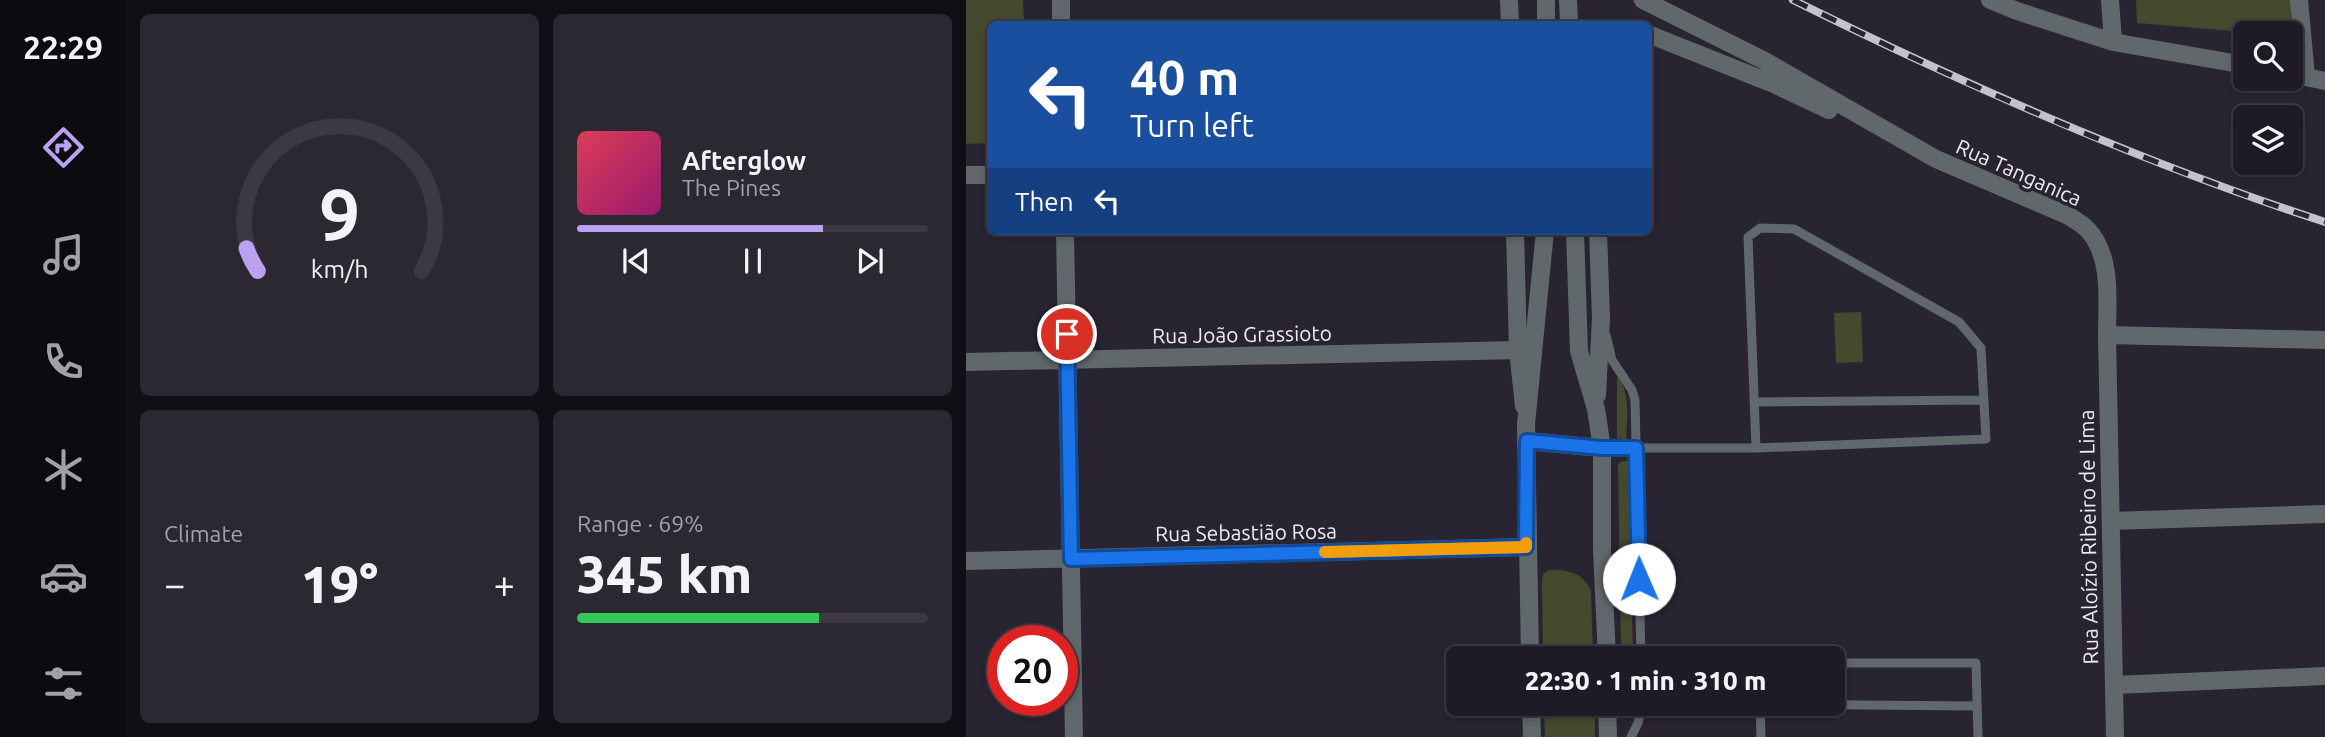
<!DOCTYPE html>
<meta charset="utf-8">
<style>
body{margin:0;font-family:Ubuntu,sans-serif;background:#2c2832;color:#f1f3f6;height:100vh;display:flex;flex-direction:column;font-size:26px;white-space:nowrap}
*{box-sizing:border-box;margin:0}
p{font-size:23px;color:#a1a1a7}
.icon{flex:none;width:38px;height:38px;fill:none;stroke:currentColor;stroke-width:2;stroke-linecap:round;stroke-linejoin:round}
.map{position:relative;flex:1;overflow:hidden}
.side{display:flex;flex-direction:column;gap:14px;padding:14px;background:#110f15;width:840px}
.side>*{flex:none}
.banner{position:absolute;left:21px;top:21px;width:665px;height:214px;border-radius:10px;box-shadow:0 4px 10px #0003,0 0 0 2px #3c3943;background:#1a4fa0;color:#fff;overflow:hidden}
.controls{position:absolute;left:1267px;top:21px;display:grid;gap:14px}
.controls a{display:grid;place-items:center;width:70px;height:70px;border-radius:10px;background:#1f1b26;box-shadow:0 4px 10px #0003,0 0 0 2px #3c3943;font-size:35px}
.speed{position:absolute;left:21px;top:625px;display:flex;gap:14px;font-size:35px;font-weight:700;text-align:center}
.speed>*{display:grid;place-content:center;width:91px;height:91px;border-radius:50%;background:#1f1b26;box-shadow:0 4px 10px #0003,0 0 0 2px #3c3943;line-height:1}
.speed .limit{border:10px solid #d22;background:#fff;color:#111}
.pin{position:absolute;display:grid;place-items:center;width:60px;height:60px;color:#fff;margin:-30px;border:4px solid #fff;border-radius:50%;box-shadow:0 2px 7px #0007}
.me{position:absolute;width:77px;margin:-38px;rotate:359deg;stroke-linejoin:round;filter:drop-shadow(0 0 5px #0008)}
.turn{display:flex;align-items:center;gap:24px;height:147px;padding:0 28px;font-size:32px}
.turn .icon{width:91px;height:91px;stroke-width:2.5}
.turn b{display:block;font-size:49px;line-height:60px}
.then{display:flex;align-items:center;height:66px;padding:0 28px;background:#0003;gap:14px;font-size:26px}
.big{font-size:52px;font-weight:800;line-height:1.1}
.side .card{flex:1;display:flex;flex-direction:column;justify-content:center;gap:10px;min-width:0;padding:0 24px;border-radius:10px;background:#2c2832}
.side .dial{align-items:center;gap:0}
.dial svg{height:182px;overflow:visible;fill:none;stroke:#3c3943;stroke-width:7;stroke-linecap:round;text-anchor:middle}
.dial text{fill:#f1f3f6;stroke:none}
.song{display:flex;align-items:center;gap:21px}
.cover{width:84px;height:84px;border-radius:10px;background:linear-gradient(135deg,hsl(350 70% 55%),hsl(320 70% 35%))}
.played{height:7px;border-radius:4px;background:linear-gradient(90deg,#bca0f2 70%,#3c3943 70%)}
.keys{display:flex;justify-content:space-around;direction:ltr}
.heat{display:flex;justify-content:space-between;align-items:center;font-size:38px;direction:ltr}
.charge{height:10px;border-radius:5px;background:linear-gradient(90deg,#34c759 69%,#3c3943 0)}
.side .tiles{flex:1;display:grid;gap:14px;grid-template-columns:repeat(2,1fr)}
.trip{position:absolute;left:480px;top:646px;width:399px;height:70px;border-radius:10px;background:#1f1b26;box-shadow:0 4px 10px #0003,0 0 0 2px #3c3943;font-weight:800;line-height:70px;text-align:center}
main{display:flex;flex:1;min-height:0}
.tabs{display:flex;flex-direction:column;width:126px;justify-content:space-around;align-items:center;background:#0c0b0f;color:#a1a1a7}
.tabs .icon{width:49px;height:49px}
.tabs .active{color:#bca0f2}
.tabs b{font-size:32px;color:#f1f3f6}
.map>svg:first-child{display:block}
.green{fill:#45492e}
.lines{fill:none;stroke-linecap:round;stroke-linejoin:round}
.service{stroke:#60686c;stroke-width:9}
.minor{stroke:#60686c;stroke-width:18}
.tertiary{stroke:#60686c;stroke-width:18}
.rail-casing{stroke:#c5c2cc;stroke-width:8}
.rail{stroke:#292432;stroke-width:5;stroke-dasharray:16;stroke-linecap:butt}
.route-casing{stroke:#114b97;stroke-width:18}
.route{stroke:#1a73e8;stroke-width:12}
.slow{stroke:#f59e0b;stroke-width:12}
.labels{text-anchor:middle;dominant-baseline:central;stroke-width:7;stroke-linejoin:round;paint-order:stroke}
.street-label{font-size:21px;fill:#edeaf3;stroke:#292432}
</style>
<main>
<nav class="tabs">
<b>22:29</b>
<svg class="icon active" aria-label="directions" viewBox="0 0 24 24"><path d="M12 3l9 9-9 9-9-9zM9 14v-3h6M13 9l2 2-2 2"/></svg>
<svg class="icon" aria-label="music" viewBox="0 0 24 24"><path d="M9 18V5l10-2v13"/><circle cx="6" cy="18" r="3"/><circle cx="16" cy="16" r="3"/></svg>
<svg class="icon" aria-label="phone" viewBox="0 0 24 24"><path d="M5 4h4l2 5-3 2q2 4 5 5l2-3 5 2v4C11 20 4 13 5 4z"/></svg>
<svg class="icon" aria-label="climate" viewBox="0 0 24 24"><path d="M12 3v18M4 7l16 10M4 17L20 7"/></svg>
<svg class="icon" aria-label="car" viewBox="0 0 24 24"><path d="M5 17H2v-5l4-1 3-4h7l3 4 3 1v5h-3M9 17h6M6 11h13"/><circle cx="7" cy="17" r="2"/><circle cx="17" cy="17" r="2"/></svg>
<svg class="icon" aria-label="filters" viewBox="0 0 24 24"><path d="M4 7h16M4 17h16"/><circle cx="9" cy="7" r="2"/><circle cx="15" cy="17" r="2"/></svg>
</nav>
<section class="side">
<div class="tiles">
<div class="card dial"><svg viewBox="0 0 100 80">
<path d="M14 69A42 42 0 1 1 86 69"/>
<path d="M14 69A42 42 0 0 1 9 59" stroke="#bca0f2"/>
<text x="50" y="56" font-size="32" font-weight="700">9</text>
<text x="50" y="72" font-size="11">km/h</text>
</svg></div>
<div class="card">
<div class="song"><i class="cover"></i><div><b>Afterglow</b><p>The Pines</p></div></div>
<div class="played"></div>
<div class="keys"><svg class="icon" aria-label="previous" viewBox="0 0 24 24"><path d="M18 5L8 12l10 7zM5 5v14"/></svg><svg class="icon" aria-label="pause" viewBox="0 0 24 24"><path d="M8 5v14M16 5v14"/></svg><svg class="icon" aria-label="next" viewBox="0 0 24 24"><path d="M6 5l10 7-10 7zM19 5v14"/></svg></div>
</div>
<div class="card"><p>Climate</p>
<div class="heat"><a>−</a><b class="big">19°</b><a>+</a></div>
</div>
<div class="card"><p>Range · 69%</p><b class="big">345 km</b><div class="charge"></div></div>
</div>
</section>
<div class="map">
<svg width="1359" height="737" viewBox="0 0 1359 737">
<rect width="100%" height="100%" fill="#292432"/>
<path class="green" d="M0,0H57L58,24H24V143L0,144Z
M1170,0H1325V36V33H1292L1171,23Z
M895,312L897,362L870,363L868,313Z
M651,376C665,392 661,420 660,440L651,438Z
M656,461H662L667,650L655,646L652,464Z
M583,570C602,570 617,572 625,591L627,658H577L576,584L577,574Z
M578,704H629V737H579Z"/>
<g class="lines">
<path class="service" d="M640,335L646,360L666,390L669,400L675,658
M788,402L1018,400
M636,448H790L1020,439L1015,348L993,322L828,229L794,228L782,237L790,448
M866,663H1010L1012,737
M794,704L795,737
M797,704L1011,706
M665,737L672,723L676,704"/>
<path class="minor" d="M95,0V24
M543,0L544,24
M1024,0L1051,11L1147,42L1279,65
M1144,0L1147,42
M1333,0L1340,76
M1325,74L1359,81
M0,175H24
M99,231L108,737
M549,231L552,350L558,406
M1141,335L1149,737
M0,362L552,350
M560,441L636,448
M1145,521L1359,514
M0,561L560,547
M1148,685L1359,676"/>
<path class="tertiary" d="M602,0L603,24
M677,0L797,60L970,159L1103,216C1109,220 1116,224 1121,229C1147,256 1141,301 1141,335L1359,340
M580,24V0
M682,34L810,85L863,110
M609,231L613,351L630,409L636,448V550L641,658
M631,395L635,318L632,231
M564,658L560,424L579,231
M565,704L566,737
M641,704L642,737"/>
<defs>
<path id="rail" d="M827,0C999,85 1176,163 1359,222"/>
</defs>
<use href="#rail" class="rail-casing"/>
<use href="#rail" class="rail"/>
</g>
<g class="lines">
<defs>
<path id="route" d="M101,334L105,559L560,547L561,441L636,448H670L673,579"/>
</defs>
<use href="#route" class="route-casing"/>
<use href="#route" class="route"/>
<path class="slow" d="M359,552L560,547V543"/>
</g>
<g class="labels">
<g class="street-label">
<text transform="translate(1053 172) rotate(24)">Rua Tanganica</text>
<text transform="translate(276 334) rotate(-1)">Rua João Grassioto</text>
<text transform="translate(280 532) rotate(-1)">Rua Sebastião Rosa</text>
<text transform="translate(1122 537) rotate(-91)">Rua Aloízio Ribeiro de Lima</text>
</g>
</g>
</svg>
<div class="controls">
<a><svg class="icon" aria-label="search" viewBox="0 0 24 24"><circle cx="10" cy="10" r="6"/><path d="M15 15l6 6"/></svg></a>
<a><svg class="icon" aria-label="layers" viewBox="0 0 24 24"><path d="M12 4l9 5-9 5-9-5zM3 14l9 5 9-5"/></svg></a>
</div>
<div class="speed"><div class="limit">20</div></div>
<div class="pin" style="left:101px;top:334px;background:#d93025"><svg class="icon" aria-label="arrive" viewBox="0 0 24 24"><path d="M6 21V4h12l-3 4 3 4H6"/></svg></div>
<svg class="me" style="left:673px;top:579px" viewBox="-20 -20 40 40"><circle r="19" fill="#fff"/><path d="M0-13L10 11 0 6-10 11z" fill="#1a73e8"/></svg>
<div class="trip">22:30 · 1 min · 310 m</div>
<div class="banner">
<div class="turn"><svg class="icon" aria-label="left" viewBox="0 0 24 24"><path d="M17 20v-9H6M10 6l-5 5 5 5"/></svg><div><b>40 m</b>Turn left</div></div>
<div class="then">Then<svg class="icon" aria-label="left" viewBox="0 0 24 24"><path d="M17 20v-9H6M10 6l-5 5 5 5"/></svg></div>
</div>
</div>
</main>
